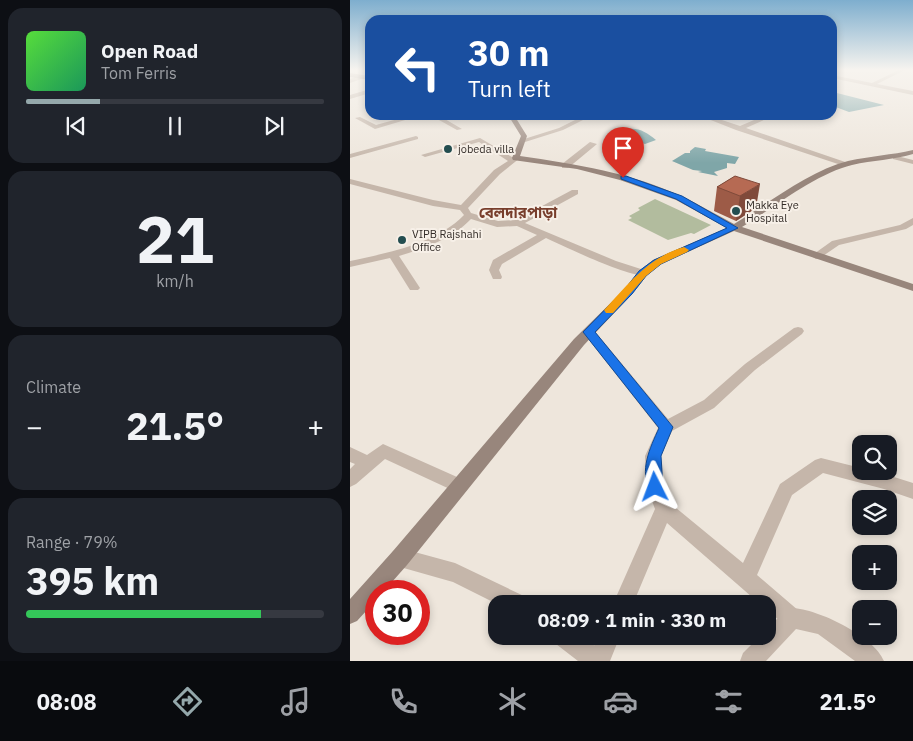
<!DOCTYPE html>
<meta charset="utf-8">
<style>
body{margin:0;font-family:"IBM Plex Sans","Noto Sans Bengali",sans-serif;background:#20242c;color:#f1f3f6;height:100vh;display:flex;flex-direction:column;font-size:19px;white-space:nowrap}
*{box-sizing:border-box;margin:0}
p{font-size:16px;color:#9ea1a6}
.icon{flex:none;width:28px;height:28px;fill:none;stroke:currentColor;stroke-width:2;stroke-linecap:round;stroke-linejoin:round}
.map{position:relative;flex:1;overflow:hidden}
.sheet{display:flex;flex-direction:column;gap:8px;padding:8px;background:#0d0f14;width:350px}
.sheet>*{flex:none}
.hud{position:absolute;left:15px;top:15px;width:472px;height:105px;border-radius:15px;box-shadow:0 2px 8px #0003;background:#1a4fa0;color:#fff;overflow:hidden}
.buttons{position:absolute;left:502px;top:435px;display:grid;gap:10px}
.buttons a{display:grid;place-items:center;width:45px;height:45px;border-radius:10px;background:#171b24;box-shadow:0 2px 8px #0003;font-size:25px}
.speed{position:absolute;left:15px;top:580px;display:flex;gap:10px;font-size:25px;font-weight:700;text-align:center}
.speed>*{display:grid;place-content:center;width:65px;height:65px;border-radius:50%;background:#171b24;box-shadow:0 2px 8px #0003;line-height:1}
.speed .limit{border:8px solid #d22;background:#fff;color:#111}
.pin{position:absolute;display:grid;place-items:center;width:42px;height:42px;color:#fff;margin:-51px -21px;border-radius:50% 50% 50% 0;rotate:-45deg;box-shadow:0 0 5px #0007}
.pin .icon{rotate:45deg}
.me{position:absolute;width:55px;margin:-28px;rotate:357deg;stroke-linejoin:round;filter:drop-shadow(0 0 4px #0008)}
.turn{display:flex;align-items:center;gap:18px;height:105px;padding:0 20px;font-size:22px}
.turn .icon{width:65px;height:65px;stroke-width:2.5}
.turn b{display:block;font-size:35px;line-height:42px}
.big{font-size:38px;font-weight:700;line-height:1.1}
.sheet .widget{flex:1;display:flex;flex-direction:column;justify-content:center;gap:8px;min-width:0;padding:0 18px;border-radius:15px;background:#20242c}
.sheet .dial{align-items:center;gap:0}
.dial b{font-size:65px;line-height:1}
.song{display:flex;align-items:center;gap:15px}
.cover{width:60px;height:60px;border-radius:8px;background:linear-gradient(135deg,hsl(110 70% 55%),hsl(150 70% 35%))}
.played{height:5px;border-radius:2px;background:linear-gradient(90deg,#94a8ab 25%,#363941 25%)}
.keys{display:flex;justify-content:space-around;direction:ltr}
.heat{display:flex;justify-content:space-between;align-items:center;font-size:28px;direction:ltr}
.charge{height:8px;border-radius:4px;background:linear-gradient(90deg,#34c759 79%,#363941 0)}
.trip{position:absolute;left:138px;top:595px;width:288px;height:50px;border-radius:15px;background:#171b24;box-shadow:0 2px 8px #0003;font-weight:700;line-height:50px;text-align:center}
.dock{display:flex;height:80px;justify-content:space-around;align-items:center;background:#090b0e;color:#9ea1a6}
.dock .icon{width:35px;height:35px}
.dock .active{color:#94a8ab}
.dock b{font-size:22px;color:#f1f3f6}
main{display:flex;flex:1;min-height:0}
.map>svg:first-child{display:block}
.green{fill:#b2bc9e}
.water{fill:#7fa6a8}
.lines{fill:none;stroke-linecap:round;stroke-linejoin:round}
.minor{fill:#c5b6aa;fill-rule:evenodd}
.tertiary{fill:#c5b6aa;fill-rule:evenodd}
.secondary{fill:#98867c;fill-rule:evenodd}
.wall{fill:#9d5b47}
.shaded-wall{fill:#7f4a3a}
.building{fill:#b66a53;stroke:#7f4a3a}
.route{fill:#1a73e8;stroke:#114b97}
.slow{fill:#f59e0b}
.poi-dot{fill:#234d4f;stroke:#f7f0e8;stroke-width:2}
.labels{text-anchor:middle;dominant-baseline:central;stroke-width:4;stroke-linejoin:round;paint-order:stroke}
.far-poi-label{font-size:11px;fill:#332c28;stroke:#f7f0e8;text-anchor:start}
.far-district-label{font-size:15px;font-weight:bold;fill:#783e2c;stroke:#f7f0e8}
</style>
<main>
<section class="sheet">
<div class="widget">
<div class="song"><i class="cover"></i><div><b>Open Road</b><p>Tom Ferris</p></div></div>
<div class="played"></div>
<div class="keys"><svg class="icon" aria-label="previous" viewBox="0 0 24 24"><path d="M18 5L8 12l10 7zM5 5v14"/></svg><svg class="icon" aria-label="pause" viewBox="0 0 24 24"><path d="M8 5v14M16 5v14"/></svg><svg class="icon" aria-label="next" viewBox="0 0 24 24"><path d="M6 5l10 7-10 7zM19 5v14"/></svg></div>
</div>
<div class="widget dial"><b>21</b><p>km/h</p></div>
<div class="widget"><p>Climate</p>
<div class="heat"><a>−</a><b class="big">21.5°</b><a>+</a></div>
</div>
<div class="widget"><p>Range · 79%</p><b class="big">395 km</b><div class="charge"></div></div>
</section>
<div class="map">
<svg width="563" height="661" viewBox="0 0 563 661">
<rect width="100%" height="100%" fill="#eee6dc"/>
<path class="green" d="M305,199L361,225L344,234L341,233L318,240L278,220L282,218L279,216L290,210L288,208Z"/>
<path class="water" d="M482,92H483L534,105L499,112L483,106Z
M279,129C290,128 297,133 306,140L295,144L274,136L272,132Z
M345,147L356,149L355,151L389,157L385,164L377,163V168L364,172L368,176L348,172L352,171L343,170L322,161L335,153H340V151Z"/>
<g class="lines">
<path class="minor" d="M549,70H555L527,84L563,91V95L482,78V75L522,83Z
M12,75L14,78L0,83V79Z
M20,89V93L0,99V95Z
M62,115H72L25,129L5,118L10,117L26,125Z
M80,115H88L112,129L107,130Z
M235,115H243L213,130L175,142L171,140L209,128Z
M348,115H357L390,126L416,115H425L396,128L501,164L494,166L386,130Z
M66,136L68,137V139L0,158V154Z
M130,138L162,157L166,156L170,158L150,174L118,208L121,213L148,221L166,220L222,190H228V194L175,223L266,261L297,271L298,273L297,275C281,279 214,246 196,238L152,264L149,270L152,277L151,279H143L139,270L143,260L187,235L167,226L147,227L121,219C102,239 75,248 49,256L70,288L68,290H60L40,258L0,267V261C37,253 86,244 114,215L110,210L83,206L0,184V179L83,200L111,205L144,170L158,161L129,142L75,157L71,155Z
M240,142L247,144L218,168H212V164Z
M543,155L563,160V164L543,159Z
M563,218V225L556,229L489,245L470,258L466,259L461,256L482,241L550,225Z
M448,327L452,328L454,331L452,334L405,370L364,408L322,431L311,456L313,487L320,503L393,563L430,484L465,460L471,458L511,468V471H525L563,483V499L534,489L473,473L442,495L407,575L449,611L452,618L449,625L442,628L435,625L416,609V604H410L317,523L283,604H263L305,509L297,487L295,456L308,428L235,335L233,332L235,329H243L318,419L354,400L395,364L444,328Z
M33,444L116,481L118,486L116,491L110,494L104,491L35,459L6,484L0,487V469L5,464L0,462V447L17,455Z
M248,636H270L260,661H238Z"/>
<path class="tertiary" d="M50,548L105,563L176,597L179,604H147L103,582L43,565L40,558L43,551Z
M442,608C468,609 524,636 534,661H505L468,634L446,629L416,661H390L393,653L410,636H416V630L435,611Z
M203,636H232L254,653L257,661H228L206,644Z"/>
<path class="secondary" d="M0,73L20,76V80L0,77Z
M158,115H164L177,136L170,156C225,164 283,173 333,197C350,205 367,215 384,224C419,203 459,171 498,161C520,156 542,155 563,150V154C543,160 523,160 502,165C467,173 423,208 392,227L563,284V291L384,231L311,264L297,275L283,293L234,345L57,565L34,591H26V600L7,621L0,624V599L43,551L224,339L275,289L289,271L303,260L377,228L326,200L270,180L227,169L163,160L162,158L171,136Z"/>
</g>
<path class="wall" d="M385,176L406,208L386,221L364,211L367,187Z"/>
<path class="shaded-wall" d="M410,184L406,208L386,221L390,196Z"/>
<path class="building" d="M385,176L410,184L390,196L367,187Z"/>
<linearGradient id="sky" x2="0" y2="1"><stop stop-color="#7eaece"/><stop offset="0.43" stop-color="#f7f4ef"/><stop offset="1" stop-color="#f7f4ef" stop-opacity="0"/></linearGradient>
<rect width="563" height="163" fill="url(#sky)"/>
<path class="route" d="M271,176H276L332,196L388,228L311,264L296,276L282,294L245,332L323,427L311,456L313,487L310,492L305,494L300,492C289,470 300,448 309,428L233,332L275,289L289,271L304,260L377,228L326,199L271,179Z"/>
<path class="slow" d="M334,247L339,250L337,252L311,264L296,276L263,313H256L254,310L256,308C279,283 299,257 334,247Z"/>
<g class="poi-dot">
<circle cx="98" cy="149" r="5"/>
<circle cx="386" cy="211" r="5"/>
<circle cx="52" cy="240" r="5"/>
</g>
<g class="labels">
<g class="far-poi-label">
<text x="108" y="149">jobeda villa</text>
<text x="396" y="205">Makka Eye<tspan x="396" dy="13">Hospital</tspan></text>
<text x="62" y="234">VIPB Rajshahi<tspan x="62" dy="13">Office</tspan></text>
</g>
<g class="far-district-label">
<text x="168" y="212">বেলদারপাড়া</text>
</g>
</g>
</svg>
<div class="buttons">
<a><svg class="icon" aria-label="search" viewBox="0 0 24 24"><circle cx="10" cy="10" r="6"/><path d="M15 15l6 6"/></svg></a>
<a><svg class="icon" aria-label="layers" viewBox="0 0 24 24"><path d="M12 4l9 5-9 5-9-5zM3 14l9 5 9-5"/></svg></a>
<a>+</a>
<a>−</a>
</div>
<div class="speed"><div class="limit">30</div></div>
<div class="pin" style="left:273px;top:178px;background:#d93025"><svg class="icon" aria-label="arrive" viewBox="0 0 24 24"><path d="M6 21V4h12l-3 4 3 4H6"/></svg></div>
<svg class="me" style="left:305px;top:487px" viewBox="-20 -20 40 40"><path d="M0-17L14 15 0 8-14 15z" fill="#1a73e8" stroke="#fff" stroke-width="4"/></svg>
<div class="trip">08:09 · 1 min · 330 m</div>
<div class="hud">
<div class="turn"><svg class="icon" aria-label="left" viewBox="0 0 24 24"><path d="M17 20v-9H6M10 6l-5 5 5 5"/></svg><div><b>30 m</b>Turn left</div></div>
</div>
</div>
</main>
<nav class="dock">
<b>08:08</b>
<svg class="icon active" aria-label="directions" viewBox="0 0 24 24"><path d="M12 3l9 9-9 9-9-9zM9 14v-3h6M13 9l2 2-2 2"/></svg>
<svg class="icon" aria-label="music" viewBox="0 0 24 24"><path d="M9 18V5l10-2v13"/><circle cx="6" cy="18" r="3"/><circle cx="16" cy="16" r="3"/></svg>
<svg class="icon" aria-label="phone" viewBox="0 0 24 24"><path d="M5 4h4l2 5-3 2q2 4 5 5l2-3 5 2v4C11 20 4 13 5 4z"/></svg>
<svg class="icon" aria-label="climate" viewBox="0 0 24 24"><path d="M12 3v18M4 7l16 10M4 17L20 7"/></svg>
<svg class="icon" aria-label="car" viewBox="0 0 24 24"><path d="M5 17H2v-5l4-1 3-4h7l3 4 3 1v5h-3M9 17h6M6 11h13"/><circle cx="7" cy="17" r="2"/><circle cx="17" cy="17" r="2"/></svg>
<svg class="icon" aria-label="filters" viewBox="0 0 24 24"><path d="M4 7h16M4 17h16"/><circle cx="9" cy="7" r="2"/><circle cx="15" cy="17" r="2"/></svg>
<b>21.5°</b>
</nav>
